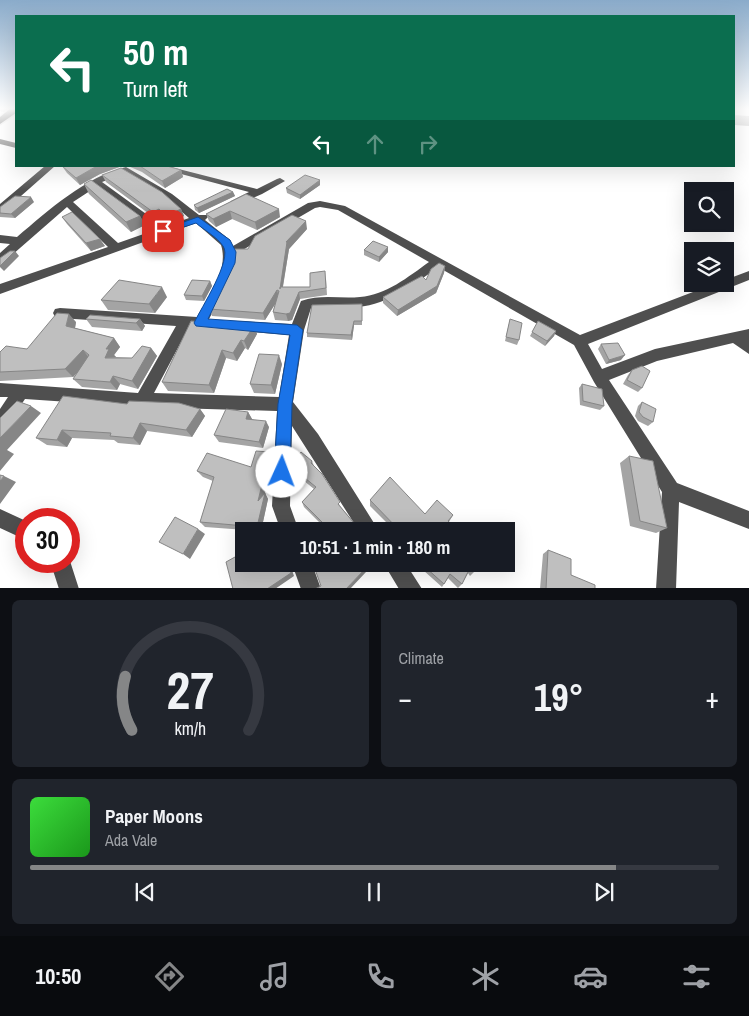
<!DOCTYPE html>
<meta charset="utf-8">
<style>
body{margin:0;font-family:"Archivo Narrow",sans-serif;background:#20242c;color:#f1f3f6;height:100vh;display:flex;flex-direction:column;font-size:19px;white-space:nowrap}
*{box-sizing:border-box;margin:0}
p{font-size:16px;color:#9ea1a6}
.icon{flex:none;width:28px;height:28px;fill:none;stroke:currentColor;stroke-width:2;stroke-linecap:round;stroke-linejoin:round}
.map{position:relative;height:588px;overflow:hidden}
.details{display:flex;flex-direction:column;gap:12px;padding:12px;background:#0d0f14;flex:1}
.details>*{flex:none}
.banner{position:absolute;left:15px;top:15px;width:720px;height:152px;border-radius:0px;box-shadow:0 5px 20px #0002;background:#0b6e4f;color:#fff;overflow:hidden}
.buttons{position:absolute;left:684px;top:182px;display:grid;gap:10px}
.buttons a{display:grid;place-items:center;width:50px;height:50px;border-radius:0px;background:#171b24;box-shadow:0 5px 20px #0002;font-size:25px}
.speed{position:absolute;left:15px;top:508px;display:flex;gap:10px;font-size:25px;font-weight:700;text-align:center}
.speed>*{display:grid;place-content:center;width:65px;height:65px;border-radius:50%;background:#171b24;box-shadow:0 5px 20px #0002;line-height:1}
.speed .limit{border:8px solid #d22;background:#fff;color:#111}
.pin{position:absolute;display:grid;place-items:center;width:42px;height:42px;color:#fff;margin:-21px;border-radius:10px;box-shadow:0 2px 8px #0006}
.me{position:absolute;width:55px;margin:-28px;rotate:2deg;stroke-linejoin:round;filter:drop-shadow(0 0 4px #0008)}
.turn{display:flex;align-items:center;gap:18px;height:105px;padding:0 25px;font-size:22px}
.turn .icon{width:65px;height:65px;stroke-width:2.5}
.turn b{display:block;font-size:35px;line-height:42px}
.lanes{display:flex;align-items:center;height:48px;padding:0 25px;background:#0003;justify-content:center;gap:25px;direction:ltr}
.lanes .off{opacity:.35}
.big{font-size:38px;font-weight:800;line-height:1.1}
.details .widget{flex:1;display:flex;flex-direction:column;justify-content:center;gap:8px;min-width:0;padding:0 18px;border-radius:8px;background:#20242c}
.details .dial{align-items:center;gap:0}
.dial svg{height:130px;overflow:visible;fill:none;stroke:#363941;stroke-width:7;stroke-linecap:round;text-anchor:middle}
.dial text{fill:#f1f3f6;stroke:none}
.song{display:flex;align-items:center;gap:15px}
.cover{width:60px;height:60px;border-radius:8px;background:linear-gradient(135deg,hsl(120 70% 55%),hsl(120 70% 35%))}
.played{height:5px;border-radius:2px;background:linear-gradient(90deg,#858687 85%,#363941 85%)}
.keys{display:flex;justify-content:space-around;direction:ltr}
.heat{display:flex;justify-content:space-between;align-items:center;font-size:28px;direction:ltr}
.details .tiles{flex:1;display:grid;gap:12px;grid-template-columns:1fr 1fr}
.widget:last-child{grid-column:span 2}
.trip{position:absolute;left:235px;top:522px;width:280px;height:50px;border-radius:0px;background:#171b24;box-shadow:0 5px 20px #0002;font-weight:800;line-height:50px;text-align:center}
.tab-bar{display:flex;height:80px;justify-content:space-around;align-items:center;background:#090b0e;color:#9ea1a6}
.tab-bar .icon{width:35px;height:35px}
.tab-bar .selected{color:#858687}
.tab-bar b{font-size:22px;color:#f1f3f6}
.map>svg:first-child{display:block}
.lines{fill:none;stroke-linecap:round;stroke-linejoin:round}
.river{fill:#9d9d9d;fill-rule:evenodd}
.highway-casing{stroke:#dbdbdb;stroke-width:3}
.minor{fill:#4f4f4f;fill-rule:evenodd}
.highway{fill:#000;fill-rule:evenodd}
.wall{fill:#a4a4a4}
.shaded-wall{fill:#868686}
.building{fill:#bfbfbf;stroke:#868686}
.route{fill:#1a73e8;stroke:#114b97}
</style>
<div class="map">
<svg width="749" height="589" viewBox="0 0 749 589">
<rect width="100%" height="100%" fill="#fff"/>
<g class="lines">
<path class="river" d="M0,108H16V116L0,111Z
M734,115L749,116V126L734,125Z"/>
<defs>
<path id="highway" d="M11,108H16V113L0,124V117Z"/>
</defs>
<use href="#highway" class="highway-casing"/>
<path class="minor" d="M0,139L16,143V148L0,144Z
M45,166H55L4,211L0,212V204Z
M151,166H167L257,189L277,179L280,178L285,181L262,194L235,206L230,203L231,201L249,192Z
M126,167L172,194L199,215H207L208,217L205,220L230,240L233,246L308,203L320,201L345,206L580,335L714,284H725V280L749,271V280L588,344L602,369L655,349L749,329V354L733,343L657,361L609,380L677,483L749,511V529L679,502L676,589H656L662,492L594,382L574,345L438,267C414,285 389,304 358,307C342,308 327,305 311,308L304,330L293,402L318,434L379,531H359L292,426L290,506L299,531H281L272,506L277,411L142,407L25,399L6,427L0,430V409L8,397H0V383L138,393L176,326L60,318L55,317L53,313L55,309L60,308L197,317C209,296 229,270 221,245L196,223L0,294V284L108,247L67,207L4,262L0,263V253L10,244L0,243V235L17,237C49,210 85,177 126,167ZM125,173L166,198L189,218L164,227L102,182ZM96,187L155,230L118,243L73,202ZM320,207L338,210L429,262C408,277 386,295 360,297C340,299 321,294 301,301L292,324L238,321L233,322L231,326L233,330L238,331L289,335L279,397L154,393L189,327H211L213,323L209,319L228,283L234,255L315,208Z
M0,509L26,521V540L0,528Z
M69,558L70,561L79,589H59L50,561H69Z
M292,564H312L321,589H301Z
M384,564H406L422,589H399Z"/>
<use href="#highway" class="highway"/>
</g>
<path class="wall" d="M62,166H122L100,174L80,185L67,173Z
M128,166H167L181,170L183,177L165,188L142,172Z
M102,175L181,209L184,216L169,223L162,216L156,219L106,182Z
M320,180V185L300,199L287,193L286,188Z
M84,184L140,216L145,225L131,232L89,194Z
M233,192L235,196L199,213L195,210L194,205Z
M246,194L280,217L257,230L232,219L216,227L209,221L206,214Z
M34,202L15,218L0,217V207Z
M62,217L105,246L91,251L67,224Z
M307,229L289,249L283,287H310L326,279L327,295L300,299L292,320L288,321L275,320L273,312L275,304L265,320L212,316L209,309L248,249Z
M364,250L388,252L379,262L364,255Z
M445,266L444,273L436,293L397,316L383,303V297L426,280Z
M210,281L212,286L204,301L186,300L184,295Z
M167,297L155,313L108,310L101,300Z
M362,304V325H354L352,340L307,337V333Z
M86,319H140L145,326L142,331L92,327Z
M510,319L519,340L517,345L505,341Z
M538,321L556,331L554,336L545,346L530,336Z
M76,322L75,328L114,338L120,347L114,355L116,357L132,358L151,348L157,356L138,389L120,384L117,390L82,387L73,379L78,372L73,377L0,381V352L27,349Z
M254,326L257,334L248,350L245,348L237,361L226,358L214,393L168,391L162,382Z
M601,344L621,360L606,364L598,349Z
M282,364L275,394L254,393L250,384Z
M632,370L642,388L638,392L623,384L628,375Z
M582,384L604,406L600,410L580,405L579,388Z
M642,402L653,422L648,426L638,421L635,416L638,406Z
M127,404L200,409L205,416L192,437L147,431L140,445L118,443L114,440L72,438L67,447L47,445L36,438Z
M248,412L252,419L269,427L263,448L219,442L214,435Z
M629,456L667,528L656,533L630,526L620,463Z
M273,458L265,493L268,499L261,531L205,527L200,522L213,481L203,477L197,471L251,467Z
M312,461L314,466L341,507L359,529V531H323L326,529L304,507L302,502L314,489L293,472L290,466Z
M370,500L425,514L453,515L449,522L458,531H395L370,506Z
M548,550L571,575L595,589H540L543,554Z
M420,564H479L474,572L470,576L468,573L462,584L458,588L448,578L442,587L423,570L424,568Z"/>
<path class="shaded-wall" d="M97,166H122L100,174L80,185L76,178Z
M181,170L183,177L165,188L162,181Z
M320,180V185L300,199V195Z
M233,192L235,196L199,213L197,208Z
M31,197L34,202L15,218L11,214Z
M159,209L162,216L156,219L153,212Z
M181,209L184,216L169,223L166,216Z
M279,209L280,217L257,230L255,222Z
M230,211L232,219L216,227L213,219Z
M140,216L145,225L131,232L126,222Z
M306,221L307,229L289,249L281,297L280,289L286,242Z
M100,239L105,246L91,251L86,243Z
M388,247V252L379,262V257Z
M15,251L19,256L4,271L0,267V266Z
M445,266L444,273L436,293L397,316L398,310Z
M210,281L212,286L204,301L202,296Z
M162,287L167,297L155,313L149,304Z
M277,290L279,298L265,320L263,313Z
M299,292L300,299L292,320L288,321L286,314Z
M69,314L76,322L74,334L66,326Z
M140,319L145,326L142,331L136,323Z
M354,321V325L352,340L351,335Z
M254,326L257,334L248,350L244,341Z
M556,331L554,336L545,346L547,341Z
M114,338L120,347L114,355L116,357L105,358L106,349Z
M241,340L245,348L237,361L233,353Z
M151,348L157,356L138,389L132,381Z
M83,350L90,359L73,377L65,369Z
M222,350L226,358L214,393L209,385Z
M279,355L282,364L275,394L271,385Z
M625,355L621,360L606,364L609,360Z
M113,376L120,384L117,390L110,382Z
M31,406L41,413L7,450L14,454L0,471V438Z
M200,409L205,416L192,437L186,430Z
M248,412L252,419L249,425L246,419Z
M266,421L269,427L263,448L259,442Z
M140,423L147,431L140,445L133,438Z
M62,430L72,438L67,447L57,440Z
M270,452L273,458L265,493L268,499L261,531L257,527L258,501Z
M4,476L16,482L0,504V481Z
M198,529L205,534L190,559L183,554Z
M289,564H290L294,576L275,589H267Z
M365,569L366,572L350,589H346Z"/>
<path class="building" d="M62,166H97L76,178Z
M140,166H167L181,170L162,181Z
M121,168L162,192L181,209L166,216L159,209L153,212L102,175Z
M305,175L320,180L300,195L286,188Z
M91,180L140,216L126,222L84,184Z
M227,189L233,192L197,208L194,205Z
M246,194L279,209L255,222L230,211L213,219L206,214Z
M15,196L31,197L11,214L0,213V207Z
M72,212L100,239L86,243L62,217Z
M292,215L306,221L286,242H287L280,289V287H310V273L325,271L326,288L299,292L290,313L286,314L273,312L279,291L277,290L263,313L209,309L227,276L233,249H248L255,236Z
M373,241L388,247L379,257L364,250Z
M10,251H15L0,266V258Z
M439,263L445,266L437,286L398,310L383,297L422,276L426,280L431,269Z
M119,280L162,287L149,304L101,300Z
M192,280L210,281L202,296L184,295Z
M362,304V321H354L351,335L307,333L312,305Z
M57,313L69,314L66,326L114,338L106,349H109L105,358H132L142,346L151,348L132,381L113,376L110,382L73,379L89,355L83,350L65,369L0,372V352L6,346L27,349Z
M90,315L140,319L136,323L86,319Z
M510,319L522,323L519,340L506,337Z
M191,321L254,326L244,341L241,340L233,353L222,350L209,385L162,382Z
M538,321L556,331L547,341L532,332Z
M618,343L625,355L609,360L601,344Z
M259,354L279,355L271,385L250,384Z
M642,366L650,371L642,388L627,380L632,370Z
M582,384L602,389L604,406L583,401Z
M63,396L127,404L129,401L179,403L200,409L186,430L140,423L133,438L110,436L111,433L62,430L57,440L36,438Z
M17,401L31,406L0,438V418Z
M642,402L656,409L653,422L643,417L639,412Z
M226,409L248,412L246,419L266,421L259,442L214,435Z
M256,451L270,452L258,501L265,493L257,527L200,522L214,477L197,471L207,453L251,467Z
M301,452L312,461L311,463L322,474L340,502L338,504L359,529L356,531H323L328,528L302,502L316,487L290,466Z
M629,456L653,461L667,528L640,521Z
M0,475L4,476L0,481Z
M390,477L425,514L437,500L453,515L448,521L458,531H400L370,500Z
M175,517L198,529L183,554L159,542Z
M548,550L571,559V575L595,585V589H546Z
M244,552V564H289L291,573L267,589H233L226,562Z
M315,564H362L365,569L346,589H315L321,586L316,572L318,570Z
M425,564H479L474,572L470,568L462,584L450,574L444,584L425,567L426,565Z"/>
<linearGradient id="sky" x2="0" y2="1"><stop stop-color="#8aabca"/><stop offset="0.57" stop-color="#fff"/><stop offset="1" stop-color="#fff" stop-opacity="0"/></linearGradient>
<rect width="749" height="191" fill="url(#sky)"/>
<path class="route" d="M198,217L230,240L236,252L235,263L208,319L297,325L303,330L292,404L290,472L288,478L282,480L277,478L274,472L278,404L290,335L196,326L194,323C201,308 233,259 223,246C217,237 204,230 196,223L163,234L158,231Z"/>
</svg>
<div class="buttons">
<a><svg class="icon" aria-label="search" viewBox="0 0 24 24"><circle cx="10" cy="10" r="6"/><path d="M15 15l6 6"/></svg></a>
<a><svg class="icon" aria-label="layers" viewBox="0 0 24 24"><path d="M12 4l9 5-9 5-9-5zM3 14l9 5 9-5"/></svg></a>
</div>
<div class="speed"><div class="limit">30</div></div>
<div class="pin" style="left:163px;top:231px;background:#d93025"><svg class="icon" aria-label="arrive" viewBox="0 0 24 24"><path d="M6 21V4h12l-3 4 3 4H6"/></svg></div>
<svg class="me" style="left:282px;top:472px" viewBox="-20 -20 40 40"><circle r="19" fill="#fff"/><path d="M0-13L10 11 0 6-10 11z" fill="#1a73e8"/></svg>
<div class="trip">10:51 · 1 min · 180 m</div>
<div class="banner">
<div class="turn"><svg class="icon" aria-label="left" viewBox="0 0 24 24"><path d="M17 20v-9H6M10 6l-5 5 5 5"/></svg><div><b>50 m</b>Turn left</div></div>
<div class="lanes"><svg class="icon" aria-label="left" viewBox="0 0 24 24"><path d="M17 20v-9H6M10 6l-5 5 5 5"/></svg><svg class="icon off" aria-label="ahead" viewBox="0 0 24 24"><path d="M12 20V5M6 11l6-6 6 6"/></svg><svg class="icon off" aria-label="right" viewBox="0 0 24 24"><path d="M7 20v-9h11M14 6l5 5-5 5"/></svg></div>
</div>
</div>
<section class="details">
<div class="tiles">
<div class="widget dial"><svg viewBox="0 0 100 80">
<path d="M14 69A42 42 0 1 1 86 69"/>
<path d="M14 69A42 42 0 0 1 10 36" stroke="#858687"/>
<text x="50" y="56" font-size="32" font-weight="700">27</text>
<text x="50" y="72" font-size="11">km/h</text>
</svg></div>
<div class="widget"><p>Climate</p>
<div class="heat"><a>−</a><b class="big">19°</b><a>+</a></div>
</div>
<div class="widget">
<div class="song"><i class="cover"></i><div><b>Paper Moons</b><p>Ada Vale</p></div></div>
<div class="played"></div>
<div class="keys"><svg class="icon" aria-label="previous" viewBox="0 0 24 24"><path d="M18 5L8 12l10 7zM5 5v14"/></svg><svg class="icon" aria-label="pause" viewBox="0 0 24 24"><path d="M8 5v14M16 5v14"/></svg><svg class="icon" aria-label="next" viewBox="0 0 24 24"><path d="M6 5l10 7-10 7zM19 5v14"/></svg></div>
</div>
</div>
</section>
<nav class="tab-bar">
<b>10:50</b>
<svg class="icon selected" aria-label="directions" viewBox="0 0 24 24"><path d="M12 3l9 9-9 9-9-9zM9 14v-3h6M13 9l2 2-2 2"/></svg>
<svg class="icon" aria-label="music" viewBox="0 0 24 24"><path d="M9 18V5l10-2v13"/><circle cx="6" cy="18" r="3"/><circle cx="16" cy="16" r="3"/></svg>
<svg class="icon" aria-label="phone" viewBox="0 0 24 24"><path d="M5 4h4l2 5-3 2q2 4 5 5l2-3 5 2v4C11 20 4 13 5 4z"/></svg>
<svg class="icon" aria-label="climate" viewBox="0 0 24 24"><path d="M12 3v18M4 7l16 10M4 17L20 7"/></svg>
<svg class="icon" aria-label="car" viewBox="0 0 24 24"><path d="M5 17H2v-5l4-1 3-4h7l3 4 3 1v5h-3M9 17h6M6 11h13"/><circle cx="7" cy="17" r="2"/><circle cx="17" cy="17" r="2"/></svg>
<svg class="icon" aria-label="filters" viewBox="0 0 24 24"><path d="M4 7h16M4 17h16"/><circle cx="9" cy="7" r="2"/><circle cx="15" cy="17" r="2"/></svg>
</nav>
